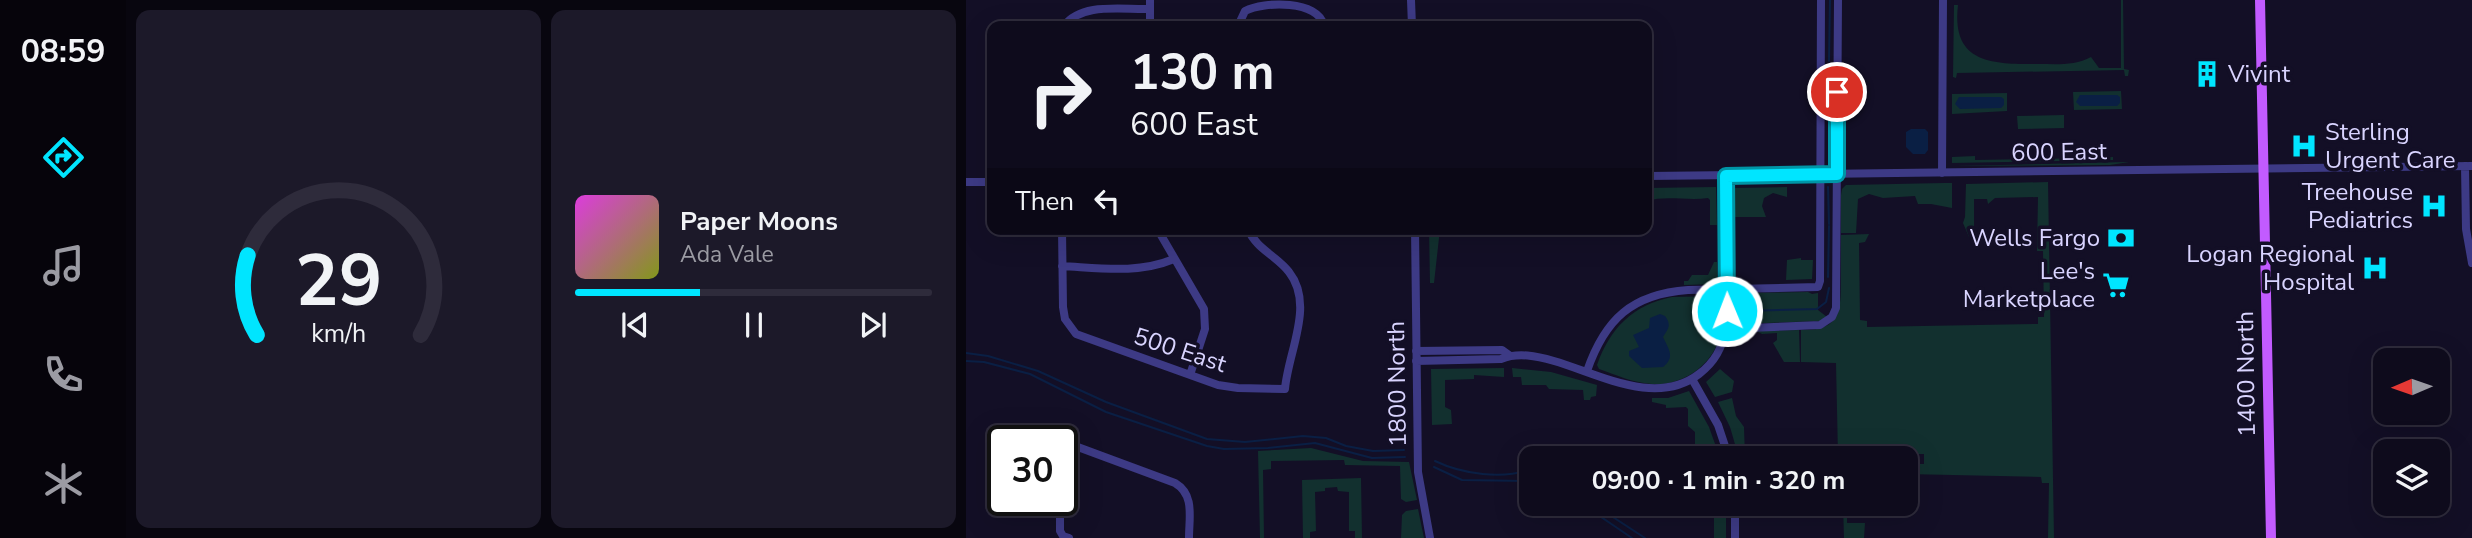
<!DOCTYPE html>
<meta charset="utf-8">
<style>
body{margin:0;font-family:"Nunito Sans",sans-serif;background:#1c1929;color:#f1f3f6;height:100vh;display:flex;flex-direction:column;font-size:26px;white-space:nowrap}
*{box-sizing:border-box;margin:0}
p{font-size:23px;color:#9b9ba3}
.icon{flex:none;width:38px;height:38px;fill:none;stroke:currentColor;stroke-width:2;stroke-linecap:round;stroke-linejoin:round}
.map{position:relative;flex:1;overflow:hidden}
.details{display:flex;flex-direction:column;gap:10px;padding:10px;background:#08060f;width:840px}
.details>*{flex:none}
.guide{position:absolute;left:21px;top:21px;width:665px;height:214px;border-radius:14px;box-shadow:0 7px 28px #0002,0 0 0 2px #2e2b3b;background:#0e0b1c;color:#f1f3f6;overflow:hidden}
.needle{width:46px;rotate:268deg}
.buttons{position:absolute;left:1407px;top:348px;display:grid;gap:14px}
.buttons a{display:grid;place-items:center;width:77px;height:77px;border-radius:14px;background:#0e0b1c;box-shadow:0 7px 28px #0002,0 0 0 2px #2e2b3b;font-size:35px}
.speed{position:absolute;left:21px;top:425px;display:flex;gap:14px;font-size:35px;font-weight:700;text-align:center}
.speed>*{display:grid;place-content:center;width:91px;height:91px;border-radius:50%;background:#0e0b1c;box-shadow:0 7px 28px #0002,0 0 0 2px #2e2b3b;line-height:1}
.speed .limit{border:4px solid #111;border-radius:10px;background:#fff;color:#111}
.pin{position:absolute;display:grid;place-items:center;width:60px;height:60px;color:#fff;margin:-30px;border:4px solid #fff;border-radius:50%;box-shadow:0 2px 7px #0007}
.me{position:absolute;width:77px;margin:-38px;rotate:359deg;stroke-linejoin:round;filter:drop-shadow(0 0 5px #0008)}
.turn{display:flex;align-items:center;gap:24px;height:147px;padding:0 28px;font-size:32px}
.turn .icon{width:91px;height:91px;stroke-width:2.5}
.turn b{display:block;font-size:49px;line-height:60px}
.then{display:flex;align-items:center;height:66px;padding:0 28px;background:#0003;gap:14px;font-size:26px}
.details .card{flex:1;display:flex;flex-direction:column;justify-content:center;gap:10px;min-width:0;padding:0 24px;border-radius:14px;background:#1c1929}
.details .dial{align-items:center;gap:0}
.dial svg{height:182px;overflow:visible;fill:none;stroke:#2e2b3b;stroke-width:7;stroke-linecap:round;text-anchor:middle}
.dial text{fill:#f1f3f6;stroke:none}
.song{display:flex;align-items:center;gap:21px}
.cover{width:84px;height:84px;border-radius:10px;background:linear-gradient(135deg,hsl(300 70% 55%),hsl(70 70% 35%))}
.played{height:7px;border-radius:4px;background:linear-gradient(90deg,#00e5ff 35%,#2e2b3b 35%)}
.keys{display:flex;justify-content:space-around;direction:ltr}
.details .tiles{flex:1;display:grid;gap:10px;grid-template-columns:repeat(2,1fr)}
.trip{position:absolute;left:553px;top:446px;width:399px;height:70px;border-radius:14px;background:#0e0b1c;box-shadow:0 7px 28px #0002,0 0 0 2px #2e2b3b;font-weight:700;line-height:70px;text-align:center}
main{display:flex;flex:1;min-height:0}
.menu{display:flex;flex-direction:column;width:126px;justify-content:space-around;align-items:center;background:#06040b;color:#9b9ba3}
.menu .icon{width:49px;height:49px}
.menu .current{color:#00e5ff}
.menu b{font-size:32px;color:#f1f3f6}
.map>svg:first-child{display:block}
.green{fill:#12302f}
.water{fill:#0a1f44}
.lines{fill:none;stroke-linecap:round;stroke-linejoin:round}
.stream{stroke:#0a1f44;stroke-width:2}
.minor{stroke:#3d3a85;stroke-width:8}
.major{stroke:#c25bff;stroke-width:10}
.route-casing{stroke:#0095a6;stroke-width:18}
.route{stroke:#00e5ff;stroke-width:12}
.labels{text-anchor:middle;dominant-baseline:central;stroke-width:7;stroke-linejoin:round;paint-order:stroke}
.poi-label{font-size:24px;fill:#d9d4ff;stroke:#130f26;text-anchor:end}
.street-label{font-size:24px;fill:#d9d4ff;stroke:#130f26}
</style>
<main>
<nav class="menu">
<b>08:59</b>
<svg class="icon current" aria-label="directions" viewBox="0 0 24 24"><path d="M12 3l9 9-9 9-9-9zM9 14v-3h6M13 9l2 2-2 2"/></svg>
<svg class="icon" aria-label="music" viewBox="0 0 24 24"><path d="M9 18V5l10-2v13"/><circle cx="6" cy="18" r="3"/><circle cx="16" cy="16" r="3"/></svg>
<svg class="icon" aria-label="phone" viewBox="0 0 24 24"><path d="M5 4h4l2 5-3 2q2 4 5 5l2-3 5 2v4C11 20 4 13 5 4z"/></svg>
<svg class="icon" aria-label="climate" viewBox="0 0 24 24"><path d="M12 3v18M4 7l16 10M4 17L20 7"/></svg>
</nav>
<section class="details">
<div class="tiles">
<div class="card dial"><svg viewBox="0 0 100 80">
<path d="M14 69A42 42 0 1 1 86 69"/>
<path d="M14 69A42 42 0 0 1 10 34" stroke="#00e5ff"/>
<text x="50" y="56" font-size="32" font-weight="700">29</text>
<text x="50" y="72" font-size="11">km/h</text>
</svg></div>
<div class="card">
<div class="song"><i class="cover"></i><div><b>Paper Moons</b><p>Ada Vale</p></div></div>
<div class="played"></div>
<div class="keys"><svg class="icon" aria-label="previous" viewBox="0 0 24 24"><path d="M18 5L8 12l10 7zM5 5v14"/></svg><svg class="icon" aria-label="pause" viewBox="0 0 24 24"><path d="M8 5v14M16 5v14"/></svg><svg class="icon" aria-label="next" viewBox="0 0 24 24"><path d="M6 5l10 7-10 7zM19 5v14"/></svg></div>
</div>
</div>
</section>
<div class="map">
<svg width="1506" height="538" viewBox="0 0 1506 538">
<rect width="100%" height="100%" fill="#130f26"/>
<path class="green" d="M1155,0H1157L1158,69L1163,70L1162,76H1159L1158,70L991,73L990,78L987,77L988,5H992C985,64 1027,64 1072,64C1090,64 1109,66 1125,57L1133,68H1155Z
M1155,91L1156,109L1108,110L1107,92Z
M1041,93V111L986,114V94Z
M1098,115V128L1052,129L1051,116Z
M1071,147H1078V159L1147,157V160L986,163V157L1009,156V160L1070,159Z
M1163,162L1144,165L987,166L1161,162Z
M1082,182L1088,538H1082L1083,483H1076L1075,477L940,474V464H958V454H934V458H876V456H872L870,363L835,362V330C874,331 875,312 875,279C875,265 875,250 875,235L903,234L899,242L893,243L894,320L901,321V327L1072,324V317H1078L1077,251H1071L1072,197L1029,198L1022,204L1021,199H1008V231L1003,237L997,223L999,217L1000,184Z
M978,183H986V208L965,204H952L949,196L917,198L903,194L892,199L890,233H875V195L876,189L880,185Z
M750,187L751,225H744V200L742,198C722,201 699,195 681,201V188Z
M821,187V197L807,193L798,198L796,206L800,217H769V188Z
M463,229H474L468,283H464Z
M835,258V260H847L846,279L820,280L821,260Z
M748,262H751L752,284L718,285V281H722L726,275H742Z
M842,292L846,294L852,293V310L861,317L855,321L771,324L770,293Z
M706,297L753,296C759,304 757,323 755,333C748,364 718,386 686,384C668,383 650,375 633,369L631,365C644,328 667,305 706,297Z
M833,330L834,362H818L807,343L811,340V333L796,334L790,331Z
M538,368V377L508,375V379L479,380V407L485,410L486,424L466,425L465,369Z
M546,368L585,372L631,385L630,396L625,397L624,400H618L617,390L583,389L580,385H556L555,377H547Z
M754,369L768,381L766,392L749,397L740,382Z
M723,391L743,427L754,458H729V432L722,426V409L720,407L700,408V405L686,402V398H702Z
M766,398L770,416L778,427L779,458H773L764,427L752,402Z
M345,448L397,461L443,462L451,500L440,502L435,499L434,466L379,465L378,460L305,461V469L297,470L298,538H294L292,451Z
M395,478L396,538H389V531H383V492L372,491L371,487L359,488V491L349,492L350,531L344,532V538H337L336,480Z
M748,504H760V538H748Z
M877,504H881V523H899L898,538H878Z
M452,509L458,538H435L436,515L440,511Z"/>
<path class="water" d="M1114,95H1151L1154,97V103L1151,106H1114L1110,102Z
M993,97H1035L1038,99V105L1035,108L994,109L989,104Z
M945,129H959L962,132V150L959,154H947L940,147V132Z
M694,314L699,316C706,325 702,329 697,337C702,348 710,357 697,367L676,368L663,356V351L673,347L667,335L683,328L684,318Z"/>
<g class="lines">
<path class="stream" d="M863,61L864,0
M863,164V71
M862,187L863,224
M862,277L863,226
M778,311L851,309L860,302L863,288
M0,353L22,356L72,371L140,402L241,439L279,442L337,436L360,438L380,446L407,451L438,450
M0,361L18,362L64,374L140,412L241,446L258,449L302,448L349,443L406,458L439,457
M469,461C496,474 537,480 565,469
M468,467L496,480L565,481
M616,504L666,538
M627,504L679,538"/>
<path class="minor" d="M184,0V26
M445,0L446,26
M98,26C116,2 156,10 184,9
M272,26L279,11C298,1 353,0 358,26
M1499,166L1500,229L1506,263
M976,173L977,0
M681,176L1506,166
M0,182H26
M96,229L97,307L99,319L110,334L252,385L272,388L319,389C322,352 349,305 323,272C311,256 290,249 282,229
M449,229L452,472L464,538
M192,230L238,309L239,329L224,375
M96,266C134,268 172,274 208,259
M760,329L854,325L866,317L870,308L872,0
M450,351L536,350L543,355
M450,361L535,359C552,352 571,356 588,361C633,374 690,407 733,374C749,362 756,348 760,329V176
M621,371C639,319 666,294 722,290L852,287L854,281L855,0
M726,379L752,425L763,458
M66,428L101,443L209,483C229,495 223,517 223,538
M94,500V531L97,536L103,538
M769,538V504"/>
<path class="major" d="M1294,0L1305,538"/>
</g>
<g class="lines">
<defs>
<path id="route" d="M761,311L760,176L871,174V92"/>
</defs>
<use href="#route" class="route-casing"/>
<use href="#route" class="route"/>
</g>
<defs>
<symbol id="building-bare" viewBox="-9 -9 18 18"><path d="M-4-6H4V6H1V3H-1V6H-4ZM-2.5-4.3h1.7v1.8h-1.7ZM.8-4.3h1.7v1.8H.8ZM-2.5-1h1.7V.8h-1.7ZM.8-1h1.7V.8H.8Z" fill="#00e5ff" stroke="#130f26" stroke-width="2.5" paint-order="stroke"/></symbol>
<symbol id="hospital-bare" viewBox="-9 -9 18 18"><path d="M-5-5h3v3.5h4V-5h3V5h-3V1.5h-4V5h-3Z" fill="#00e5ff" stroke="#130f26" stroke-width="2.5" paint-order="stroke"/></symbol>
<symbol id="bank-bare" viewBox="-9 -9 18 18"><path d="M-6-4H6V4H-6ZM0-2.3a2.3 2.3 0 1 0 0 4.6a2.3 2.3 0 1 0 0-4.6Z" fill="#00e5ff" stroke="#130f26" stroke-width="2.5" paint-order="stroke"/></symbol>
<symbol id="supermarket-bare" viewBox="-9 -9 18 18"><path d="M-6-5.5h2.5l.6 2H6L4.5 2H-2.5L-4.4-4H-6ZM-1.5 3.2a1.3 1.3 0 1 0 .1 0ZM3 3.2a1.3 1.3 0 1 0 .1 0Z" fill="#00e5ff" stroke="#130f26" stroke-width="2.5" paint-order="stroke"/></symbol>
</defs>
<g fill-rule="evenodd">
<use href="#building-bare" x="1222" y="55" width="38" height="38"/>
<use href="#hospital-bare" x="1319" y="127" width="38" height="38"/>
<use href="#hospital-bare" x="1449" y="187" width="38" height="38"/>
<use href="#bank-bare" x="1136" y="219" width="38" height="38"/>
<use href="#hospital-bare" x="1390" y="249" width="38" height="38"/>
<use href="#supermarket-bare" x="1131" y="266" width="38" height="38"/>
</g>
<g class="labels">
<g class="poi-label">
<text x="1262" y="74" text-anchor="start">Vivint</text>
<text x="1359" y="132" text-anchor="start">Sterling<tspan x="1359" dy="28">Urgent Care</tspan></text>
<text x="1447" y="192">Treehouse<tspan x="1447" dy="28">Pediatrics</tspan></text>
<text x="1134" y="238">Wells Fargo</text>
<text x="1388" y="254">Logan Regional<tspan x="1388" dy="28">Hospital</tspan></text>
<text x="1129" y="271">Lee's<tspan x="1129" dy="28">Marketplace</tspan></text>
</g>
<g class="street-label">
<text transform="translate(1093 152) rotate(-1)">600 East</text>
<text transform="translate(214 350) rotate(18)">500 East</text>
<text transform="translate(1280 374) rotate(-91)">1400 North</text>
<text transform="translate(431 384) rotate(-91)">1800 North</text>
</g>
</g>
</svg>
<div class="buttons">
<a><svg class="needle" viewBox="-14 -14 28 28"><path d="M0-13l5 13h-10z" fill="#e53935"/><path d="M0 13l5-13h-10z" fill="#9b9ba3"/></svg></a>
<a><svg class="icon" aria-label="layers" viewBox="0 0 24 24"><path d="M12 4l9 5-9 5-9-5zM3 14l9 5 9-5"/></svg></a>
</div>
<div class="speed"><div class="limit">30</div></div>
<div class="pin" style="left:871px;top:92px;background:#d93025"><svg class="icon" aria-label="arrive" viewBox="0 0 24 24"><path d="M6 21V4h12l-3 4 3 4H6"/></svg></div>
<svg class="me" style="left:761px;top:311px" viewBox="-20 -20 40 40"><circle r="17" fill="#00e5ff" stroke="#fff" stroke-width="3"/><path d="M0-11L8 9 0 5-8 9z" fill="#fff"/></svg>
<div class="trip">09:00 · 1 min · 320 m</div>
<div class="guide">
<div class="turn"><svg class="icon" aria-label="right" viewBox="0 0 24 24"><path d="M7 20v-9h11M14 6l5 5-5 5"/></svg><div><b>130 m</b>600 East</div></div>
<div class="then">Then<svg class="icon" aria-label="left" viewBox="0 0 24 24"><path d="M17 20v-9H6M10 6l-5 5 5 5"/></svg></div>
</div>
</div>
</main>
